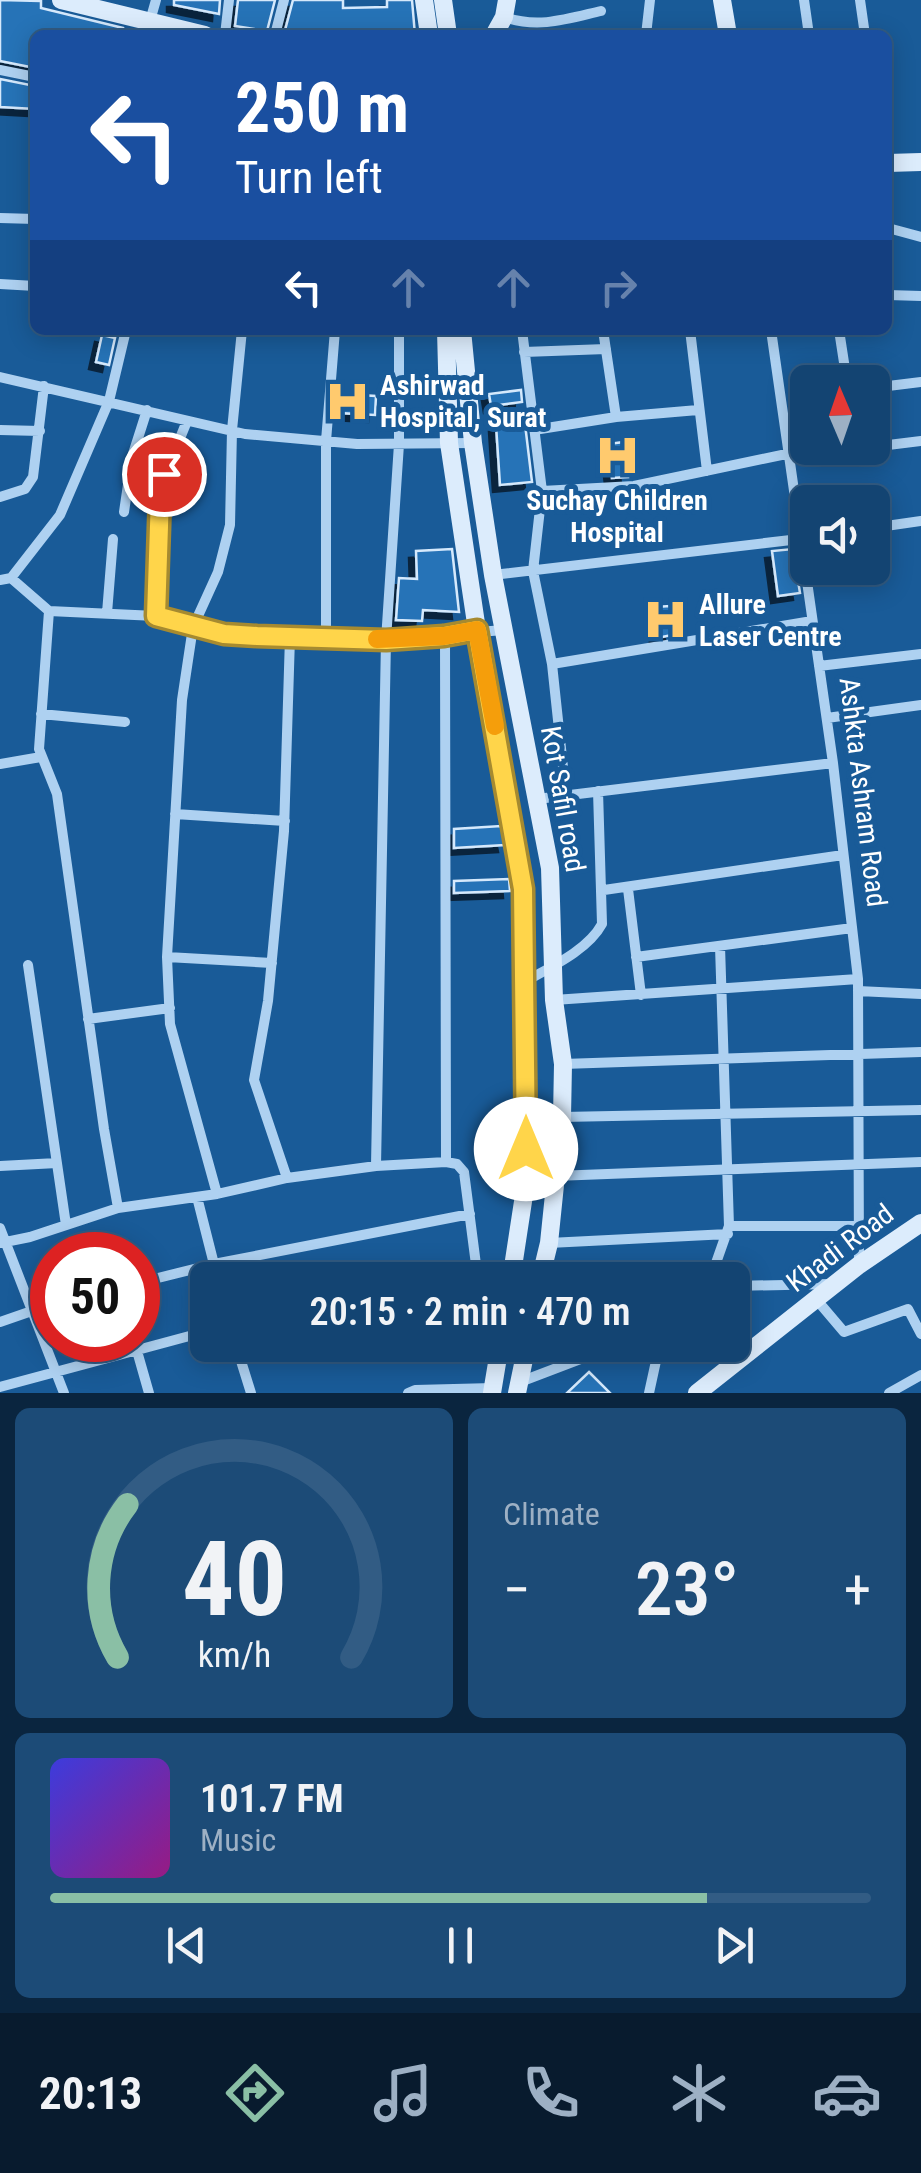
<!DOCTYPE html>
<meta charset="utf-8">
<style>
body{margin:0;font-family:"Roboto Condensed",sans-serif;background:#1c4b77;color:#f1f3f6;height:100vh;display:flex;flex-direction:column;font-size:38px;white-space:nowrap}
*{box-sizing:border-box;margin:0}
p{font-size:32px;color:#9db0c4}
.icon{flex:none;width:55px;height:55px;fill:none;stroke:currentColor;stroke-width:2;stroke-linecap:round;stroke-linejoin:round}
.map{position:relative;height:1393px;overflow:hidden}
.panel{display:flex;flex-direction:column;gap:15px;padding:15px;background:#0a253f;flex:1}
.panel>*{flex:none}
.guide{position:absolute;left:30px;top:30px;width:862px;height:305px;border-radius:15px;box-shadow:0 5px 25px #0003,0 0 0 2px #325c84;background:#1a4fa0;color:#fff;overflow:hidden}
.needle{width:65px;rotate:358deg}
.controls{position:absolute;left:790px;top:365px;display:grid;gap:20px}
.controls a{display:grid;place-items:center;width:100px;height:100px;border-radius:15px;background:#134472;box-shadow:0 5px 25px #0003,0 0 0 2px #325c84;font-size:50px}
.speed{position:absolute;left:30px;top:1232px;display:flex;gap:20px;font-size:50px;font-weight:700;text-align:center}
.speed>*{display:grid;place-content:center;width:130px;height:130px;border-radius:50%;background:#134472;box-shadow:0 5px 25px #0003,0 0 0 2px #325c84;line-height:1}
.speed .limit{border:15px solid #d22;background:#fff;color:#111}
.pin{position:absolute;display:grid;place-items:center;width:85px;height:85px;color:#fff;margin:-42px;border:5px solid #fff;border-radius:50%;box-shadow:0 2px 10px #0007}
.me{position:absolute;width:110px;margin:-55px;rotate:0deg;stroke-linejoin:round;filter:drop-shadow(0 0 8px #0008)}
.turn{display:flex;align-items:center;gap:35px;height:210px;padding:0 40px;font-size:45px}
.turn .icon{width:130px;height:130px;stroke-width:2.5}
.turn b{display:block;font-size:70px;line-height:85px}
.lanes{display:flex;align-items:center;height:95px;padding:0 40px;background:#0003;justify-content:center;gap:50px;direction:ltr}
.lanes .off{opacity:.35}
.big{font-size:75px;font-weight:600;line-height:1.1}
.panel .card{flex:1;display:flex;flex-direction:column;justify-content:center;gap:15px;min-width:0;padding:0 35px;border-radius:15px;background:#1c4b77}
.panel .dial{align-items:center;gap:0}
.dial svg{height:260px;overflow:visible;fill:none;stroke:#325c84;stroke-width:7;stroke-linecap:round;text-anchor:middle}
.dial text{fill:#f1f3f6;stroke:none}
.song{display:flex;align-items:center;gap:30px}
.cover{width:120px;height:120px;border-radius:15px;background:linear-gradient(135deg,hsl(240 70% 55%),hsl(310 70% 35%))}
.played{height:10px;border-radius:5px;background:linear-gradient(90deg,#8abfa5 80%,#325c84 80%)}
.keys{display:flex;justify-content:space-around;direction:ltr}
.heat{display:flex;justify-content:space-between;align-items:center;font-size:55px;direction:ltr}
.panel .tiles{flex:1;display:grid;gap:15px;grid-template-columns:1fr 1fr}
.card:last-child{grid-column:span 2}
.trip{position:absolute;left:190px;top:1262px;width:560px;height:100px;border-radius:15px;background:#134472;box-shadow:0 5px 25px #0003,0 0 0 2px #325c84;font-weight:600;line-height:100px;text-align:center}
.tabs{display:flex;height:160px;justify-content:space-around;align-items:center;background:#081b2e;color:#9db0c4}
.tabs .icon{width:70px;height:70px}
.tabs .on{color:#8abfa5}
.tabs b{font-size:45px;color:#f1f3f6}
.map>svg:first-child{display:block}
.building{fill:#2873b7;stroke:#d5e9fc;stroke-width:2.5;filter:url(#shadow)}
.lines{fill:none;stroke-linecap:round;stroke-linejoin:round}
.street{stroke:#aed1f1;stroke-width:10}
.secondary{stroke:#dcecfc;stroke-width:18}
.route-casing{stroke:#a68a30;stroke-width:25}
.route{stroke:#ffd54a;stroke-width:18}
.slow{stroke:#f59e0b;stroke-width:18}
.labels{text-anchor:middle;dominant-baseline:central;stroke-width:10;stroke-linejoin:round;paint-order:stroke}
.poi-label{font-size:28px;font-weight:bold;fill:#fff;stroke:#195b98;text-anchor:start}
.street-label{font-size:28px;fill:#fff;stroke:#195b98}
</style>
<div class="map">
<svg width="921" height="1393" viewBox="0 0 921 1393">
<defs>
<filter id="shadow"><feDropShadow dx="-7" dy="7" stdDeviation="0" flood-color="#0009"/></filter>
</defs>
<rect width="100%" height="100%" fill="#195b98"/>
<path class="building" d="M0,0L41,1V8L123,28L122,35H35V68L0,61Z
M174,0H220L219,14L174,5Z
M238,0H275L267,31L235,26Z
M293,0H343V8L387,7V0H412L415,35L284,34Z
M0,79L35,86V109L0,107Z
M102,335L115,338L109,365L96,362Z
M521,390L522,402L491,406L489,394Z
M340,394L376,396L375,415L339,413Z
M525,424L532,482L500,485L496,425Z
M624,442L628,477L612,478L608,444Z
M452,549L459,612L423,610L422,621L396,620L399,578L417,579L416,551Z
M793,549L800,593L778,596L772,551Z
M670,606L672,635L657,638L655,607Z
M501,826L505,845L454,848V829Z
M509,879L510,891L454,893V881Z
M589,1372L610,1393H567Z"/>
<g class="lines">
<path class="street" d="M804,0L809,35
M860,0L865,35
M504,17C538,29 567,19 601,11
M150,21L156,0
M225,35L229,0
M275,35L284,0
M646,35L650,0
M0,70L35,77
M0,218L35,219
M888,228L921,237
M0,284L35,286
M888,295L921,296
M522,330L542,491L533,571L552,664L566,795
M603,330L616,417
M690,330L707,471
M771,330L833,763L858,979L859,1264
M839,330L847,382
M524,352L606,349
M0,377L245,434L357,444L473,443
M872,388L921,382
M0,430L40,431
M534,430L616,417L698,410
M872,447L921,441
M132,457L162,478
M542,491L634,486L815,448
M0,497L25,489L33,477L44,386
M124,512L132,457L147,410
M872,528L921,521
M493,575L808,538
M11,578L49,611L156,616L224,634L386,640L503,630
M0,580L11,578L60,515L109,401L126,330
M49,611L39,749L57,794L104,1129L118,1208
M107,613L113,539
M156,616L161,485L187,421
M445,636L446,1162
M326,638V441L335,330
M552,664L812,621
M819,666L921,654
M41,714L125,722
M827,718L921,705
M0,764L41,757
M537,799L833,763
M175,814L285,821
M628,889L641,995
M604,890L843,855
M167,957L272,963
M636,957L852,928
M28,965L66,1225
M526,981C551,967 588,950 602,924L598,791
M858,991L921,994
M554,1000L858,979
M88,1019L170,1008
M563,1064L921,1052
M562,1117L921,1110
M0,1166L57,1163
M376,1166L386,640L399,444V330
M555,1176L921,1162
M287,1178L254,1080L268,1001L284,831L290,637
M217,1194L170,1024L167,957L182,700L193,627L218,572L230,525L232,430L242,330
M197,1197L218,1280
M729,1226H858
M0,1228L64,1393
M0,1243L30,1237L118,1208L217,1194L287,1178L376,1166L446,1162L457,1164L464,1172L478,1280
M549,1243L728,1234
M491,1280L511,1275L540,1280
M710,1280L729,1226L720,946
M138,1283L214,1264L470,1214
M732,1286L831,1284
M816,1299L844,1332L908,1309L921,1334
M0,1322L52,1304
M236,1345L251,1393
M238,1350L254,1345
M137,1351L149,1393
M520,1382L583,1358L665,1346
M0,1387L208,1331
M408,1393L415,1390L493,1388
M649,1393L656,1361L665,1346
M889,1393L921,1375"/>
<path class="secondary" d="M61,0L205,35
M424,0L429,35
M443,0L448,35
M722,0L728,35
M494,35L504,17L507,0
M888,163L921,162
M446,330L449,443L477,630L520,859L526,925V1149L524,1195L511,1280
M462,330L473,443L493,575L550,868L554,1000L563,1064L562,1117L549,1243L540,1280
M492,1393L500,1345
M517,1393L527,1345
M697,1393L859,1265L921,1223"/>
</g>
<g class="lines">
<defs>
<path id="route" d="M164,474L160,496L156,616L224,634L257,636L386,640L444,636L477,630L523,889L526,1149"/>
</defs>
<use href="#route" class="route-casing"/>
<use href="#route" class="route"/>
<path class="slow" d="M377,639L444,636L477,630L495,726"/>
</g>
<defs>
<symbol id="hospital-bare" viewBox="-9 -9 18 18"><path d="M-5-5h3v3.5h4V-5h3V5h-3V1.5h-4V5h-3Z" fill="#ffca6e" stroke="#195b98" stroke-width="2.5" paint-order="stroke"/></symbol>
</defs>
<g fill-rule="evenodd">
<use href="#hospital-bare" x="316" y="370" width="63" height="63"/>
<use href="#hospital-bare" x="586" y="424" width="63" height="63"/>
<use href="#hospital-bare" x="634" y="588" width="63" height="63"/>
</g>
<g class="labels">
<g class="poi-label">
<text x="380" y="385">Ashirwad<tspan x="380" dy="32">Hospital, Surat</tspan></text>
<text x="617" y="500" text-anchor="middle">Suchay Children<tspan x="617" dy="32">Hospital</tspan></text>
<text x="699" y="604">Allure<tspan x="699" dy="32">Laser Centre</tspan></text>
</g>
<g class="street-label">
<text transform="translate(863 792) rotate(83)">Ashkta Ashram Road</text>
<text transform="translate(563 799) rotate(80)">Kot Safil road</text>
<text transform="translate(840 1248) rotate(-37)">Khadi Road</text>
</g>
</g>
</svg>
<div class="controls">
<a><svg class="needle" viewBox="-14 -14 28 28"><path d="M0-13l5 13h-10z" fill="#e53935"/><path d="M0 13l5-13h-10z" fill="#9db0c4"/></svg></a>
<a><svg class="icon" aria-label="sound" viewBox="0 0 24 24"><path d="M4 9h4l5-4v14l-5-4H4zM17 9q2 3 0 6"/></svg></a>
</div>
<div class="speed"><div class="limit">50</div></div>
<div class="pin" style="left:164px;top:474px;background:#d93025"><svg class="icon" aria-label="arrive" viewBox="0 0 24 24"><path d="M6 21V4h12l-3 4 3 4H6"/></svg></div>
<svg class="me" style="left:526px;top:1149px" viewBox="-20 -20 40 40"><circle r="19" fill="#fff"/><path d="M0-13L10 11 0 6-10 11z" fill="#ffd54a"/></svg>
<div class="trip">20:15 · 2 min · 470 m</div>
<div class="guide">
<div class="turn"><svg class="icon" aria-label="left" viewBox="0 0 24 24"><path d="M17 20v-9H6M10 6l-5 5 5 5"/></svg><div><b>250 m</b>Turn left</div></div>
<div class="lanes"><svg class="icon" aria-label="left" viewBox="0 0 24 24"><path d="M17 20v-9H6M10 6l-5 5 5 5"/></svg><svg class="icon off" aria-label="ahead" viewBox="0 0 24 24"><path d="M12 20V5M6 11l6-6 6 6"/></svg><svg class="icon off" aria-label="ahead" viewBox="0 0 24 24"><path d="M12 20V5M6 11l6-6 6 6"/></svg><svg class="icon off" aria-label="right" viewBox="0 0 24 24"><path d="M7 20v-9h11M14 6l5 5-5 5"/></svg></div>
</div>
</div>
<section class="panel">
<div class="tiles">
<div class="card dial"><svg viewBox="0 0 100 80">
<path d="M14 69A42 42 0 1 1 86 69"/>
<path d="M14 69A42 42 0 0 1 17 22" stroke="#8abfa5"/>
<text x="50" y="56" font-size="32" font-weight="700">40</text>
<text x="50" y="72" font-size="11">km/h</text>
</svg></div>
<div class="card"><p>Climate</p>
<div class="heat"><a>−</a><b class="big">23°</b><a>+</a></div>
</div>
<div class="card">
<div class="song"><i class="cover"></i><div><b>101.7 FM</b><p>Music</p></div></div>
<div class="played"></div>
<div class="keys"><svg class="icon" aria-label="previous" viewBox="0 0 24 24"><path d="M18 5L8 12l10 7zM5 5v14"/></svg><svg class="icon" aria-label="pause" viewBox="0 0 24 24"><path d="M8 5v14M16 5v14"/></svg><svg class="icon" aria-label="next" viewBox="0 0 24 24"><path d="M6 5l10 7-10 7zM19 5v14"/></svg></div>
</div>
</div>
</section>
<nav class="tabs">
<b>20:13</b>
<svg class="icon on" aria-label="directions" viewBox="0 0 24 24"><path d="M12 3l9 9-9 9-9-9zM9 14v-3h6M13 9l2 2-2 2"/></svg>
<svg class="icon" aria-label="music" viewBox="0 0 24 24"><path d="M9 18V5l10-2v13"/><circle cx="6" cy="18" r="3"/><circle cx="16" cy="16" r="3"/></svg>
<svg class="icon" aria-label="phone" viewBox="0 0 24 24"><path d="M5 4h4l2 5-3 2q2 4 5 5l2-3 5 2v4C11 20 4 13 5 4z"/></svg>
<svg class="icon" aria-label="climate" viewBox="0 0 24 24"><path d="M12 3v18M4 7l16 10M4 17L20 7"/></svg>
<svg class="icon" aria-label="car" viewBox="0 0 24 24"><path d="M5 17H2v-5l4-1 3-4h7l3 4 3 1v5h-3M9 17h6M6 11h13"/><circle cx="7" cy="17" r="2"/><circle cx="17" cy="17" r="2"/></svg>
</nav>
